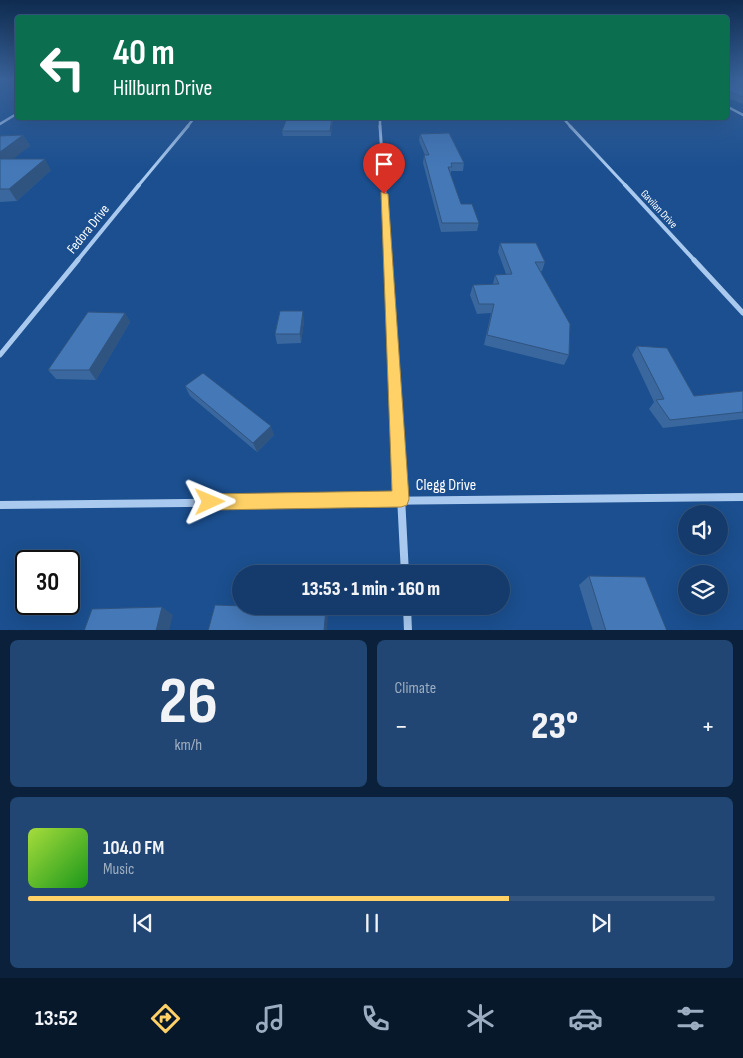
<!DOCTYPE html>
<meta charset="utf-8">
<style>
body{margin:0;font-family:"Sofia Sans Condensed",sans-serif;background:#214673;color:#f1f3f6;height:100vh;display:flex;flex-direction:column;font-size:19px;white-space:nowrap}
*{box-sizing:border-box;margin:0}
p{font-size:16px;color:#9dadc1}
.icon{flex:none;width:28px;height:28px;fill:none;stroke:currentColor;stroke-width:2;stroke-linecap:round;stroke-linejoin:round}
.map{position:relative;height:630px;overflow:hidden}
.panel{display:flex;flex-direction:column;gap:10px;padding:10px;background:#0b203b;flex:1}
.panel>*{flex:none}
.guide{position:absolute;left:15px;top:15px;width:714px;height:105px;border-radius:5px;box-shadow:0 5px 20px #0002,0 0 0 1px #33557e;background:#0b6e4f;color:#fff;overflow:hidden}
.controls{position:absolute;left:678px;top:505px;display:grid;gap:10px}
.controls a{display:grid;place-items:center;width:50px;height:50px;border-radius:50%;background:#143b6b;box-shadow:0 5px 20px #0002,0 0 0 1px #33557e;font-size:25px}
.speed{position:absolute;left:15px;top:550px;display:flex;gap:10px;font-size:25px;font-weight:700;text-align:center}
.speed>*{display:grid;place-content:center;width:65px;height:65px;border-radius:50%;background:#143b6b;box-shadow:0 5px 20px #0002,0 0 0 1px #33557e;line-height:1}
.speed .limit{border:2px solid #111;border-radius:8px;background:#fff;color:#111}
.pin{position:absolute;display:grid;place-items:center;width:42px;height:42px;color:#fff;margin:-51px -21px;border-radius:50% 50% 50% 0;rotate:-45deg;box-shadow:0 0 5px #0007}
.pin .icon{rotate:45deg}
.me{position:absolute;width:55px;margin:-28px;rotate:89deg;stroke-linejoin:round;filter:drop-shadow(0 0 4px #0008)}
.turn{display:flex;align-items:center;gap:18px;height:105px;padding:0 15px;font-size:22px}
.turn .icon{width:65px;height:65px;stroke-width:2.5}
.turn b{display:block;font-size:35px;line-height:42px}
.big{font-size:38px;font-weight:800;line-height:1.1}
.panel .widget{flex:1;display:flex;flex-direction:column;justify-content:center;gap:8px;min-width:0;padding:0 18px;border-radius:8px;background:#214673}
.panel .dial{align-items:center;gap:0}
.dial b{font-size:65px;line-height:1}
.song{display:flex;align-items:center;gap:15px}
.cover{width:60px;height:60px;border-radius:8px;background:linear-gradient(135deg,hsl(80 70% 55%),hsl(120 70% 35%))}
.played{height:5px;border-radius:2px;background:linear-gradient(90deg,#ffd166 70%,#33557e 70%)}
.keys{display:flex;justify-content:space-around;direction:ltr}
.heat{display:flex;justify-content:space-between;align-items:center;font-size:28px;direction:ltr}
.panel .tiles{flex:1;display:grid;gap:10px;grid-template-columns:1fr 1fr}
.widget:last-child{grid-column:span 2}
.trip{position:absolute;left:232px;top:565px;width:278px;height:50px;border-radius:25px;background:#143b6b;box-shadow:0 5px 20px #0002,0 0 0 1px #33557e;font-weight:800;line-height:50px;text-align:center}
.tabs{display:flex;height:80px;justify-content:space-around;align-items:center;background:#08182b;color:#9dadc1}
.tabs .icon{width:35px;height:35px}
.tabs .active{color:#ffd166}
.tabs b{font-size:22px;color:#f1f3f6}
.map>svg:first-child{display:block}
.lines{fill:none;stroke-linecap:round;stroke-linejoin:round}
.street-far5{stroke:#a9c9ee;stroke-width:2.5}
.street-far4{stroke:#a9c9ee;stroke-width:3}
.street-far3{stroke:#a9c9ee;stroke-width:4}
.street-far2{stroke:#a9c9ee;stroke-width:5}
.street-far1{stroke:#a9c9ee;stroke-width:6}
.street{stroke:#a9c9ee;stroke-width:8}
.wall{fill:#3a679d}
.shaded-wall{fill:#305480}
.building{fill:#4478b7;stroke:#305480}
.route{fill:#ffd166;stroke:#a68842}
.labels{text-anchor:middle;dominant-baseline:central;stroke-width:5;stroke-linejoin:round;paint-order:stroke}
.far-street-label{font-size:11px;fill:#fff;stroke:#1b4f8f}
.street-label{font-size:14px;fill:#fff;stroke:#1b4f8f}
.near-street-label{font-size:16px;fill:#fff;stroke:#1b4f8f}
</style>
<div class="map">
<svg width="743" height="631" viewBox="0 0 743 631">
<rect width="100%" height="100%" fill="#1b4f8f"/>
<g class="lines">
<path class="street-far5" d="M726,106L743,115
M380,118V127
M563,118L571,127
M0,124L18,113
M187,127L194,118"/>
<path class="street-far4" d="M380,126L384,186
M570,126L626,186
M138,186L188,126"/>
<path class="street-far3" d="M384,185L388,261
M625,185L695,261
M77,261L139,185"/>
<path class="street-far2" d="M388,260L393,357
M694,260L743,313
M0,355L78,260"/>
<path class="street-far1" d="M393,356L400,478"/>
<path class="street" d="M400,477L405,574
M0,505L743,497
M407,606L408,631"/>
</g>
<path class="wall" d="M726,79H743V104L726,97Z
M136,118H163L161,121H137Z
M287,118H342H333L331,136H283L282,131Z
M420,134L464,163L463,171H451V175L461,204L479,223L477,231L441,232L423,163L424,155H425L419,141Z
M23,135L30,146L12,159L51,170L17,201L0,202V136Z
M500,243L545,262L542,271H541L569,355L564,365L484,345L491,313L477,314L470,295L473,285L493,284L495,275L506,274L498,252Z
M125,313L130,322L96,380L56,379L48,370Z
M304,321L301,343L277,344L275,334Z
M637,346L694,396L743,391V419L663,428L649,409L654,402L632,355Z
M185,386L274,435L257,452L190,396Z
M589,576L667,631H593L579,585Z"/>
<path class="shaded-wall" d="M332,118H333L331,136L330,131Z
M23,135L30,146L0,169V152Z
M45,159L51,170L17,201L9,189Z
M303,311L304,321L301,343L300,334Z
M125,313L130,322L96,380L89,370Z
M271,426L274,435L257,452L253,443Z
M162,607L173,615L169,631H156Z
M326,609L328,614L327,631H324Z"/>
<path class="building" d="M726,79H743V97L726,90Z
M287,118H332L330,131H282Z
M449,133L464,163H451L452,167H448L461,204H472L479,223H442L424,155H429L420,134Z
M23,135L0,152V136Z
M0,159H45L9,189H0Z
M500,243H536L545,262H535L570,324L569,355L487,335L494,304H479L473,285L499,284L495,275L512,274Z
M280,311H303L300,334H275Z
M88,312L125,313L89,370H48Z
M637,346L667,348L694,396L743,391V412L670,420L656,400L664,399Z
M203,373L271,426L253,443L185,386Z
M589,576L645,577L667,631H606Z
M215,605L326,609L324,631H208Z
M162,607L156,631H84L92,609Z"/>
<linearGradient id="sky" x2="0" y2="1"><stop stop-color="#0f2b4f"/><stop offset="0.47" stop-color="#39639b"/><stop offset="1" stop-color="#39639b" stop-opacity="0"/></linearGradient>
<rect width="743" height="168" fill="url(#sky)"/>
<path class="route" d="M381,192L388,194L409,499L407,505L401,507L210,510L204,508L202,502L204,496L210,494L392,491Z"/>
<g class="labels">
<g class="far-street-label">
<text transform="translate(659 209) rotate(47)">Gavilan Drive</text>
</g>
<g class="street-label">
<text transform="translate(88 229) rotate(-51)">Fedora Drive</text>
</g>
<g class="near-street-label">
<text x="446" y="485">Clegg Drive</text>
</g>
</g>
</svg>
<div class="controls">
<a><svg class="icon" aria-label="sound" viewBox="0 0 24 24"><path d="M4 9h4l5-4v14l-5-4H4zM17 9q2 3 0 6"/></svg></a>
<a><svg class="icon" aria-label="layers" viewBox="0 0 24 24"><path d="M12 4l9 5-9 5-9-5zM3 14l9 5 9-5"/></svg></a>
</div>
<div class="speed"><div class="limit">30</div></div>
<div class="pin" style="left:384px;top:194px;background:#d93025"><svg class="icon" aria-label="arrive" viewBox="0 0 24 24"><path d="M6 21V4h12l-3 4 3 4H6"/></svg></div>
<svg class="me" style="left:210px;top:502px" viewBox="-20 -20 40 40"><path d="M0-17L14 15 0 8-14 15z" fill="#ffd166" stroke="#fff" stroke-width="4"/></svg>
<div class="trip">13:53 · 1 min · 160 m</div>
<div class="guide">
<div class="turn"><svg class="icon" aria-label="left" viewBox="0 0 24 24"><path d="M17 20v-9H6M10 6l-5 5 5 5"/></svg><div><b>40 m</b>Hillburn Drive</div></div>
</div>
</div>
<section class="panel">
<div class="tiles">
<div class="widget dial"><b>26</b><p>km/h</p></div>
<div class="widget"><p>Climate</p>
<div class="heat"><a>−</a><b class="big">23°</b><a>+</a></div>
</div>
<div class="widget">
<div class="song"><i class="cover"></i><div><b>104.0 FM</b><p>Music</p></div></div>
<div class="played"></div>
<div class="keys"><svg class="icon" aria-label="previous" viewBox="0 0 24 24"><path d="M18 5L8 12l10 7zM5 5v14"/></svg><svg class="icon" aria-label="pause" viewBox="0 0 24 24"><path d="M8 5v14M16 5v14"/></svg><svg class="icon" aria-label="next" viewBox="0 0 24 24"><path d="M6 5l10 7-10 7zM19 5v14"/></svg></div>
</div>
</div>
</section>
<nav class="tabs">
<b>13:52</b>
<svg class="icon active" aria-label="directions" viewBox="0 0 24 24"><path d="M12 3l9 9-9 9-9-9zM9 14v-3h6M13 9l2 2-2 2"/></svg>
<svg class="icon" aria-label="music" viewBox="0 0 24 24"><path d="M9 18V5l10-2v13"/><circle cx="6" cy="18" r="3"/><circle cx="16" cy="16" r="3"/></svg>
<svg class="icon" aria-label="phone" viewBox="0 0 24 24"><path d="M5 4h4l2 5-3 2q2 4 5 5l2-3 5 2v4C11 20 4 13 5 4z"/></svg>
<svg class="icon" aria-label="climate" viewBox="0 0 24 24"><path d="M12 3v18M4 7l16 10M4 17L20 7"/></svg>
<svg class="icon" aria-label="car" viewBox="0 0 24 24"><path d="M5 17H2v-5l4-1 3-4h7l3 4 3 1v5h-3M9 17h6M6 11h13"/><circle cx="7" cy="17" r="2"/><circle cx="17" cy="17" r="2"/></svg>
<svg class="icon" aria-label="filters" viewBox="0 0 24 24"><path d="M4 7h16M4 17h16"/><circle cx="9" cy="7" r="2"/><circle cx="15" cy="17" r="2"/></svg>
</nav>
